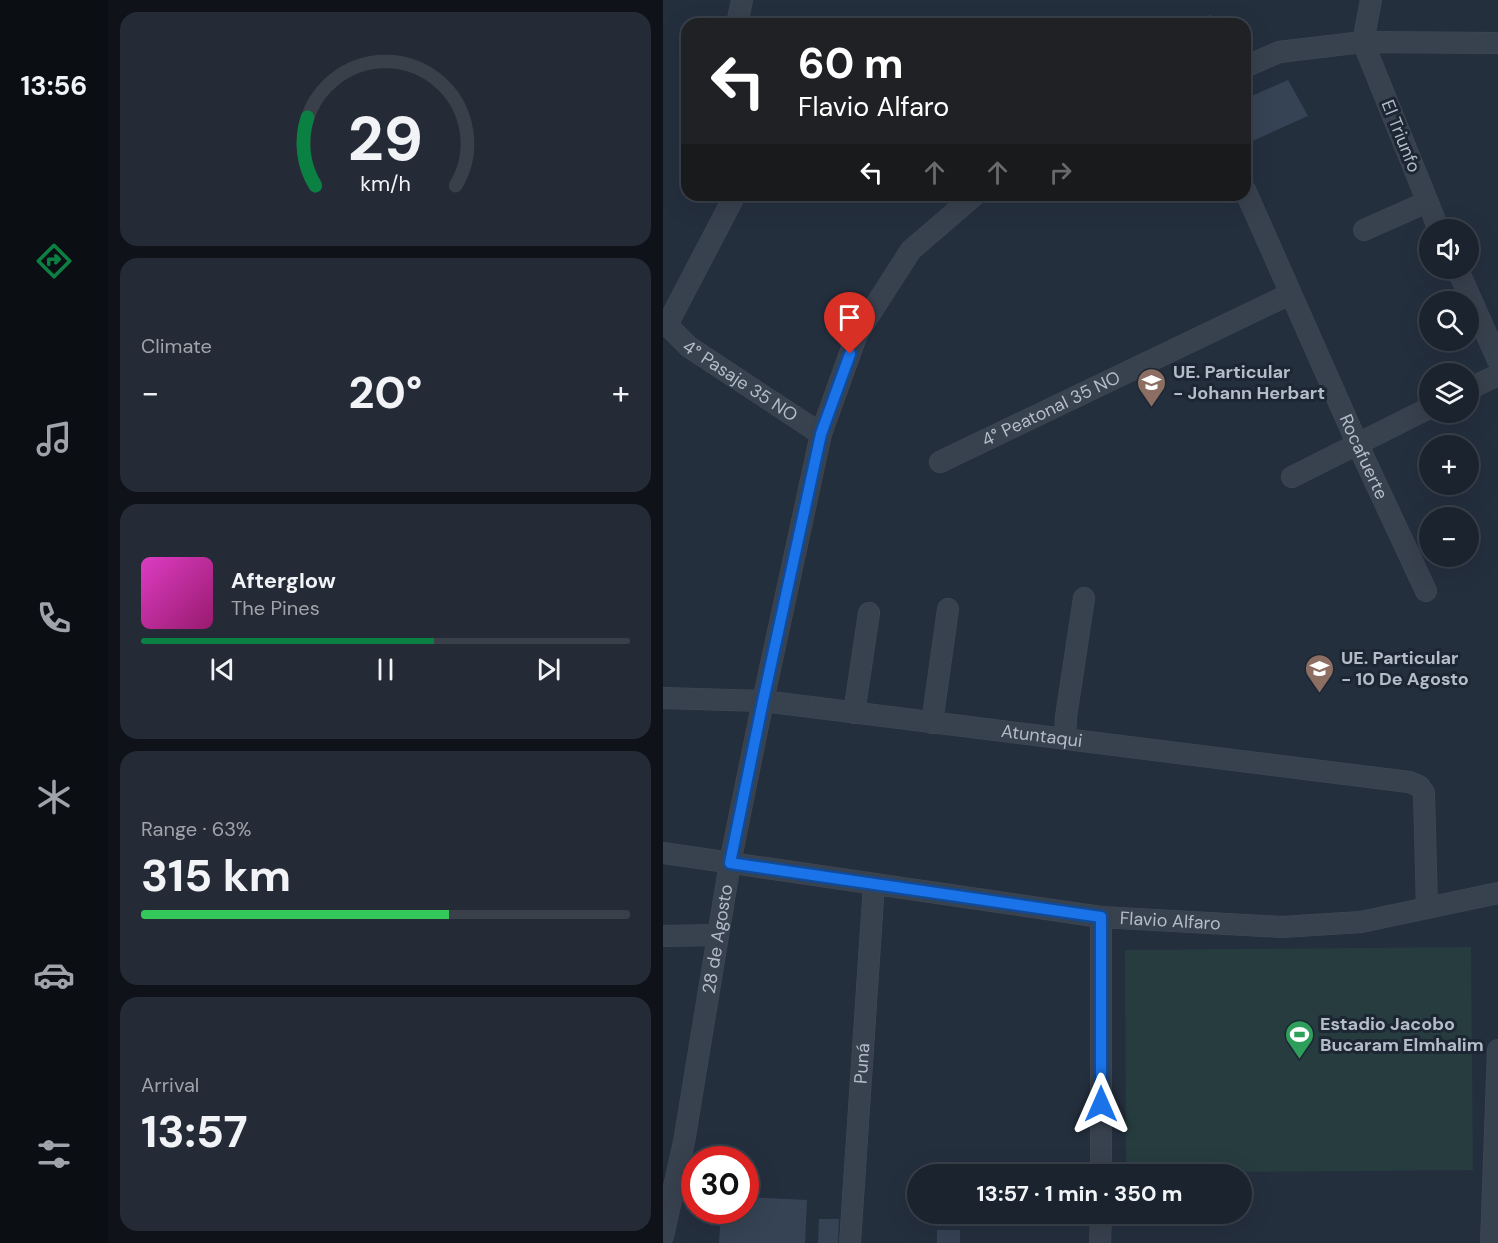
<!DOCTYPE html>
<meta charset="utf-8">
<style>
body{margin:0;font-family:"DM Sans",sans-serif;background:#242b36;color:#f1f3f6;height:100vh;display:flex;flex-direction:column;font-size:22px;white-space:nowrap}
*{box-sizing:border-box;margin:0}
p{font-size:20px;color:#a0a4aa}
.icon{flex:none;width:33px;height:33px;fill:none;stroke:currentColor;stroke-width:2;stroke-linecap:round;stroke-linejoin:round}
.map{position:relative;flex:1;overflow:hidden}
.panel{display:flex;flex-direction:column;gap:12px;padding:12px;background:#0f1319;width:555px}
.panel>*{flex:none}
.guide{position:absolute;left:18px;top:18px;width:570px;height:183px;border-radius:18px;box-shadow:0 6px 24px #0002,0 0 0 2px #39404a;background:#202124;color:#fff;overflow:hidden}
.buttons{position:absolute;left:756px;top:219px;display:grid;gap:12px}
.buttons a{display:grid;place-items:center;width:60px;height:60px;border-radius:50%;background:#1b232e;box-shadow:0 6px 24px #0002,0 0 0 2px #39404a;font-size:30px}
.speed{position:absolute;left:18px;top:1146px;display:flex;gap:12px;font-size:30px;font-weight:700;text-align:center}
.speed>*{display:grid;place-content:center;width:78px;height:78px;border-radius:50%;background:#1b232e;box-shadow:0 6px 24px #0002,0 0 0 2px #39404a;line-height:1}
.speed .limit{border:9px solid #d22;background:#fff;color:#111}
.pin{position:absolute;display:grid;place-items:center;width:51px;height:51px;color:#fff;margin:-62px -26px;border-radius:50% 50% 50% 0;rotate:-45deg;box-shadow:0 0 6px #0007}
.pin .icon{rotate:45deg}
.me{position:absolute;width:66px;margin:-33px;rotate:0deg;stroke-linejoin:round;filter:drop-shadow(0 0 4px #0008)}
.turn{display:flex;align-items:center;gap:21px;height:126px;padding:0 18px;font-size:27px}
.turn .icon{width:78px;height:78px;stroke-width:2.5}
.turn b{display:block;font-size:42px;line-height:51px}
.lanes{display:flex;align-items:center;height:57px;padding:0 18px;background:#0003;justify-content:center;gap:30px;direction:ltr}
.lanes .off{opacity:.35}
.big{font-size:45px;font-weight:700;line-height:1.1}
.panel .tile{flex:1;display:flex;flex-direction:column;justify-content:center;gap:9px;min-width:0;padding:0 21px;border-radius:18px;background:#242b36}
.panel .dial{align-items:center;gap:0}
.dial svg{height:156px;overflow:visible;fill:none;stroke:#39404a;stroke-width:7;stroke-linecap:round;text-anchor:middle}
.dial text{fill:#f1f3f6;stroke:none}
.song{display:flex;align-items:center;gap:18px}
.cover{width:72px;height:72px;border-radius:9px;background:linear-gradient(135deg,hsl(310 70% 55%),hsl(320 70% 35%))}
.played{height:6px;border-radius:3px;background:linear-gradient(90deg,#0b8043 60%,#39404a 60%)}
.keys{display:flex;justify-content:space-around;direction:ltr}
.heat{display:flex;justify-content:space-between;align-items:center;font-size:33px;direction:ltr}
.charge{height:9px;border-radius:4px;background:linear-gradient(90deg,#34c759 63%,#39404a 0)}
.trip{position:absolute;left:244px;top:1164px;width:345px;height:60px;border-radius:30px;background:#1b232e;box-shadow:0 6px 24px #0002,0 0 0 2px #39404a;font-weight:700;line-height:60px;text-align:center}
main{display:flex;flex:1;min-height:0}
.dock{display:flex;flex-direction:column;width:108px;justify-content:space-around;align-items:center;background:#0b0e12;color:#a0a4aa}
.dock .icon{width:42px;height:42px}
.dock .selected{color:#0b8043}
.dock b{font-size:27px;color:#f1f3f6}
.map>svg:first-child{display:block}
.green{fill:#263c3f}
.building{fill:#364354}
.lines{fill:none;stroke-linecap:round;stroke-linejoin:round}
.minor-casing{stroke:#414a57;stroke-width:22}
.minor{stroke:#38414e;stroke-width:21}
.route-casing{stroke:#114b97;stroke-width:15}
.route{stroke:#1a73e8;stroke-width:10}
.labels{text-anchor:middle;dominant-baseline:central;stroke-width:6;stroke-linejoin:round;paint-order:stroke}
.street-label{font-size:18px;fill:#b4bcc9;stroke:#1d2633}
.poi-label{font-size:18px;font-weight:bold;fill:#b4bcc9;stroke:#1d2633;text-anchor:start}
</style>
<main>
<nav class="dock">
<b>13:56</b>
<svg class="icon selected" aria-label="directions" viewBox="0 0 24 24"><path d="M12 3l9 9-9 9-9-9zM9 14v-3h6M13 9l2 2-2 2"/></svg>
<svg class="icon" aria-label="music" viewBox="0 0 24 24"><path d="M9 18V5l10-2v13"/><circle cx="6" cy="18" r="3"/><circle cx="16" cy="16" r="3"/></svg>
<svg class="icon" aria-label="phone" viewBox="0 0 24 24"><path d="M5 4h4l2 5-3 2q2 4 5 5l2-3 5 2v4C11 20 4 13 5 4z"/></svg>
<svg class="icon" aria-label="climate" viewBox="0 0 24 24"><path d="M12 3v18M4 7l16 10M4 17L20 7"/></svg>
<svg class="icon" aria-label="car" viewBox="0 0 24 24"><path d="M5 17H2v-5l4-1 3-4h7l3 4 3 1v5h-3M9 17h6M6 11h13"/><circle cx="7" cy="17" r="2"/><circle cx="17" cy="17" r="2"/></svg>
<svg class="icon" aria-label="filters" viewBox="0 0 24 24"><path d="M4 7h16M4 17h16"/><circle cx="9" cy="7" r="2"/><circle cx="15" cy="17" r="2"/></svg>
</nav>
<section class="panel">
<div class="tile dial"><svg viewBox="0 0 100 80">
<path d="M14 69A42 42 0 1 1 86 69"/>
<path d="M14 69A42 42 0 0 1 10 34" stroke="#0b8043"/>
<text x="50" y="56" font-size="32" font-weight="700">29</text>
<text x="50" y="72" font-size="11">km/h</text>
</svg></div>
<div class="tile"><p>Climate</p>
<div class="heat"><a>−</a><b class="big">20°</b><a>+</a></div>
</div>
<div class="tile">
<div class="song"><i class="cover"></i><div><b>Afterglow</b><p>The Pines</p></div></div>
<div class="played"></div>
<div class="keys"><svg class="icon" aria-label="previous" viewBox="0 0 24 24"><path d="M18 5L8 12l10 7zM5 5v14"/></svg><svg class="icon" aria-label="pause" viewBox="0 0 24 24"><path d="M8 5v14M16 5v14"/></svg><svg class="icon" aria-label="next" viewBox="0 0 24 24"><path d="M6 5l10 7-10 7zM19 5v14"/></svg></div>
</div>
<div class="tile"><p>Range · 63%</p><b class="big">315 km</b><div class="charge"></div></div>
<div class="tile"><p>Arrival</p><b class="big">13:57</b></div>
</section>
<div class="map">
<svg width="835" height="1243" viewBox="0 0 835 1243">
<rect width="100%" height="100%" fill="#242f3e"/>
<path class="green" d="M808,947L810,1170L463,1173L462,950Z"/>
<path class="building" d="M548,15L550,24H521Z
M625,80L645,116L585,143L582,135V99Z
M82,1197L144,1200L142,1243H56L58,1210H82Z
M156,1219H176L175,1243H155Z
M274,1230H297V1243H274Z"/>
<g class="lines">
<defs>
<g id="minor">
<path d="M74,24L79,0"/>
<path d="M582,67L616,52L700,42L708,0"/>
<path id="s1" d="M582,190L694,443L763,591"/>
<path d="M701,230L764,202"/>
<path d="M776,230L700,42L835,43"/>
<path d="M794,268L835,360"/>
<path id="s2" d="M0,321L26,347L158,434"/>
<path d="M4,325L72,195"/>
<path d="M806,389L835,375"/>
<path id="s3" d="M277,462L627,294"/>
<path d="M629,477L766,408"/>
<path id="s4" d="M0,698L100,701L746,782L756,786L761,793L764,908"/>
<path d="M191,713L206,613"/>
<path d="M269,723L285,609"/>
<path d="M402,739L403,717L421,598"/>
<path id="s5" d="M0,853L438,917L619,927L698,922L835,893"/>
<path d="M0,936L55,935"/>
<path d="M438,1174V917"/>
<path id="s6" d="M0,1236L21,1142L67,863L100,701L158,434L194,334L248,250L312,195"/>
<path id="s7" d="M187,1243L211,884"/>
<path d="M437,1243L438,1214"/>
<path d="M828,1243L835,1050"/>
</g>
</defs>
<use href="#minor" class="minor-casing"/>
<use href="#minor" class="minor"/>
</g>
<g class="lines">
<defs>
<path id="route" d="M187,354L158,434L100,701L67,863L438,917V1104"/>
</defs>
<use href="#route" class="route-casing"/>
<use href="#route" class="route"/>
</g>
<defs>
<symbol id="school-pin" viewBox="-11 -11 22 30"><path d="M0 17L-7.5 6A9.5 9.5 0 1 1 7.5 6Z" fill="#8d6e63" stroke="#1d2633"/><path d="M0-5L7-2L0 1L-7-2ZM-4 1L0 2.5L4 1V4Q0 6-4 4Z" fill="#fff"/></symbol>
<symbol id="stadium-pin" viewBox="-11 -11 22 30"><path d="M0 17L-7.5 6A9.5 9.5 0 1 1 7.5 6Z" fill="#2e9e5b" stroke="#1d2633"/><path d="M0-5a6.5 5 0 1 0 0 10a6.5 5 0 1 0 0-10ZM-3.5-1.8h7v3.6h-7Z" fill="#fff"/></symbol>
</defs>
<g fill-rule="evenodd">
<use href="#school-pin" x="472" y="366" width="33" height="45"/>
<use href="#school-pin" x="640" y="652" width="33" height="45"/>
<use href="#stadium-pin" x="620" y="1018" width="33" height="45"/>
</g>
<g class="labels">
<g class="street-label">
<text transform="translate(738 136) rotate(68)">El Triunfo</text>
<text stroke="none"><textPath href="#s2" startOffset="98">4° Pasaje 35 NO</textPath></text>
<text stroke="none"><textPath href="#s3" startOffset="123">4° Peatonal 35 NO</textPath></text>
<text stroke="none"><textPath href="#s1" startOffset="292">Rocafuerte</textPath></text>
<text stroke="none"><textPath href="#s4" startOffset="381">Atuntaqui</textPath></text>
<text stroke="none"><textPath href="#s5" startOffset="512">Flavio Alfaro</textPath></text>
<text stroke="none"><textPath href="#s6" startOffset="302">28 de Agosto</textPath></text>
<text stroke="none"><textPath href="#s7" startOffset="180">Puná</textPath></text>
</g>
<g class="poi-label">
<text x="510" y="372">UE. Particular<tspan x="510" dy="21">- Johann Herbart</tspan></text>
<text x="678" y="658">UE. Particular<tspan x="678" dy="21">- 10 De Agosto</tspan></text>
<text x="657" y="1024">Estadio Jacobo<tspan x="657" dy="21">Bucaram Elmhalim</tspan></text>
</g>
</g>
</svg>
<div class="buttons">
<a><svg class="icon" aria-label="sound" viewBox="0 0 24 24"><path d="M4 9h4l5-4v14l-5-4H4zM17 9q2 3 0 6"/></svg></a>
<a><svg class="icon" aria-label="search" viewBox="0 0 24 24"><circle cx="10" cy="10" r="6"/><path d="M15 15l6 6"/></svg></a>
<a><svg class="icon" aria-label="layers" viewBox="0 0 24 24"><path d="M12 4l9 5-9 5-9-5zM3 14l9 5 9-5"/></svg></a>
<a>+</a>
<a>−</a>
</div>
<div class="speed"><div class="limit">30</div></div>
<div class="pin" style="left:187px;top:354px;background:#d93025"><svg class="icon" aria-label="arrive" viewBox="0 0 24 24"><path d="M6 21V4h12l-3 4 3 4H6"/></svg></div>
<svg class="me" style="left:438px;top:1104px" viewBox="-20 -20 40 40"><path d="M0-17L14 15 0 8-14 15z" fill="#1a73e8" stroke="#fff" stroke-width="4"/></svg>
<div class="trip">13:57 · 1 min · 350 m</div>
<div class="guide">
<div class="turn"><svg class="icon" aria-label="left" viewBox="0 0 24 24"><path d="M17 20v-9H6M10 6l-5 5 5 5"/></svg><div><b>60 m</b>Flavio Alfaro</div></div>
<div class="lanes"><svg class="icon" aria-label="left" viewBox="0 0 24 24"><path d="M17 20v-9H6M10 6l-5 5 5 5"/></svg><svg class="icon off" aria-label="ahead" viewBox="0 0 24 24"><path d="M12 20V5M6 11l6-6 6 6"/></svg><svg class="icon off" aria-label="ahead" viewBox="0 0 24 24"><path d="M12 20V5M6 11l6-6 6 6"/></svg><svg class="icon off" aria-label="right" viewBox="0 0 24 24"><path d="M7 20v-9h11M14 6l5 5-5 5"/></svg></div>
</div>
</div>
</main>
